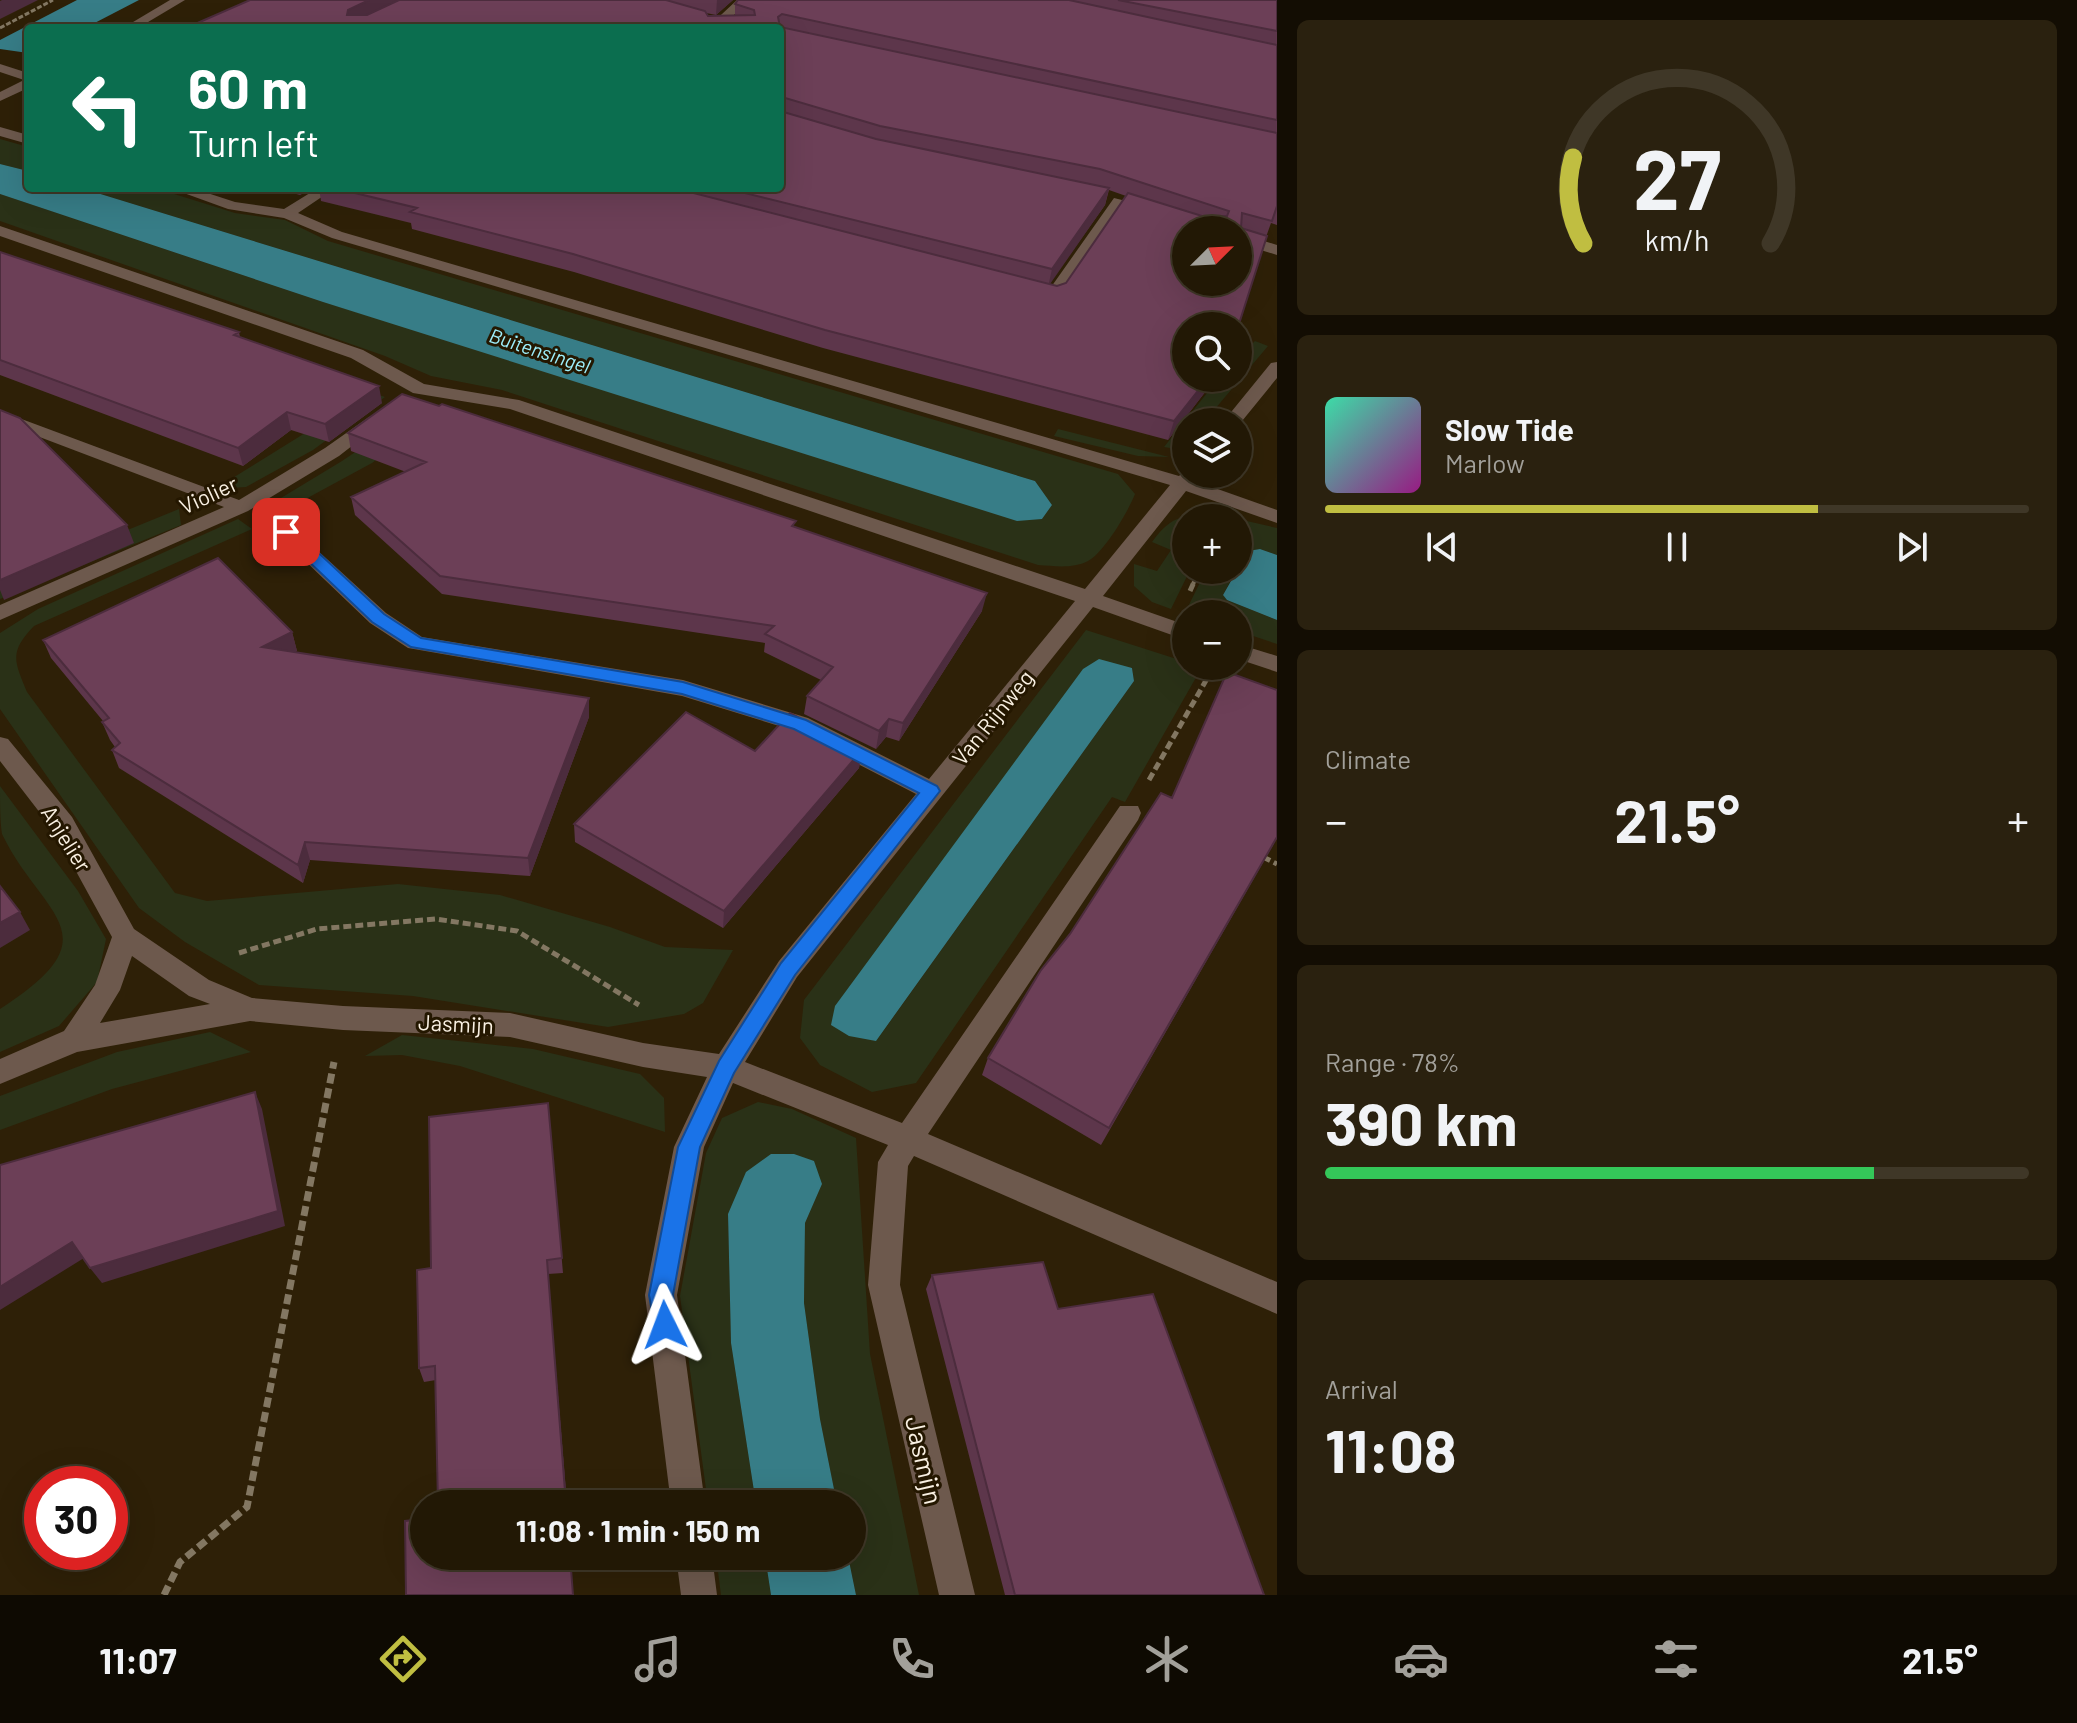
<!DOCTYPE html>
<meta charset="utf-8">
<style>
body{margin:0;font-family:Barlow,sans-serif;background:#2a210f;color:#f1f3f6;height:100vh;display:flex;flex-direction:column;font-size:30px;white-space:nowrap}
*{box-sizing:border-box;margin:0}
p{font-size:26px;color:#a2a09a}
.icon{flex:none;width:44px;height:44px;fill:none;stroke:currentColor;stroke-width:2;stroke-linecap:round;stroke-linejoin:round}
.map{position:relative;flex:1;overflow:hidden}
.drawer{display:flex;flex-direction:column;gap:20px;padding:20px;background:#130d03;width:800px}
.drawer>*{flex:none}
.banner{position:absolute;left:24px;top:24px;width:760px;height:168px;border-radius:8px;box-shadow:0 8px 32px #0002,0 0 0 2px #3f3727;background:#0b6e4f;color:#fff;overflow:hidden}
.needle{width:52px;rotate:66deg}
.fabs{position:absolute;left:1172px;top:216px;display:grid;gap:16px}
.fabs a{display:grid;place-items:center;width:80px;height:80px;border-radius:50%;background:#221805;box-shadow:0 8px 32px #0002,0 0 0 2px #3f3727;font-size:40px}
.speed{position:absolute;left:24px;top:1466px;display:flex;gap:16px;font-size:40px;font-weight:700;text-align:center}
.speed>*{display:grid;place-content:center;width:104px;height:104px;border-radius:50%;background:#221805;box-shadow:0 8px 32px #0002,0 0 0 2px #3f3727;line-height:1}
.speed .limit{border:12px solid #d22;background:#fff;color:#111}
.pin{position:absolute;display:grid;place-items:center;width:68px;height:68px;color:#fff;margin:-34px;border-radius:16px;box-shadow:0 4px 12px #0006}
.me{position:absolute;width:88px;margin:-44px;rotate:357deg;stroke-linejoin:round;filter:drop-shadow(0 0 6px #0008)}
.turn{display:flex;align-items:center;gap:28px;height:168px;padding:0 32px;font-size:36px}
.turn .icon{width:104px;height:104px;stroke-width:2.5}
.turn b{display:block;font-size:56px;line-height:68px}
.big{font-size:60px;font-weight:700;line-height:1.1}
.drawer .tile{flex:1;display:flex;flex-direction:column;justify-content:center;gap:12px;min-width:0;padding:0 28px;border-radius:12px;background:#2a210f}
.drawer .dial{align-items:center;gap:0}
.dial svg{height:208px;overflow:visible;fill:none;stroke:#3f3727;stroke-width:7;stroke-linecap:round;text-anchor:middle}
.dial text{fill:#f1f3f6;stroke:none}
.song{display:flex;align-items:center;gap:24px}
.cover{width:96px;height:96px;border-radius:12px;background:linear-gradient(135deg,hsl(160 70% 55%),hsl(310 70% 35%))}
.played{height:8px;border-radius:4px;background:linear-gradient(90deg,#c0be41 70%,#3f3727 70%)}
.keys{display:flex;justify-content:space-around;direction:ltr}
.heat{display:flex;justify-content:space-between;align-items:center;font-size:44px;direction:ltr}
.charge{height:12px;border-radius:6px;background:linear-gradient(90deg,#34c759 78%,#3f3727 0)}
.trip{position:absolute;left:410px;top:1490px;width:456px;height:80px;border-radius:40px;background:#221805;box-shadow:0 8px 32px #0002,0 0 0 2px #3f3727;font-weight:700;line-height:80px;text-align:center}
.tabs{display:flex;height:128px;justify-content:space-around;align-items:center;background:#0e0a02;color:#a2a09a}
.tabs .icon{width:56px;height:56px}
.tabs .current{color:#c0be41}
.tabs b{font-size:36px;color:#f1f3f6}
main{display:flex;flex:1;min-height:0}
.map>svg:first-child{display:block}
.green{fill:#2a3117;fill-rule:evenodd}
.water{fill:#377d87}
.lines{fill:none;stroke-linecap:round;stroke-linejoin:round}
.path-far3{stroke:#837762;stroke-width:3;stroke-dasharray:5 2;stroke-linecap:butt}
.path-far2{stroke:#837762;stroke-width:4;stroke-dasharray:6 3;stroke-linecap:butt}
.path-far1{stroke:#837762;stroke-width:5;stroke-dasharray:8 4;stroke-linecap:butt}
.path{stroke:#837762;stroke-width:7;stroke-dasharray:10 5;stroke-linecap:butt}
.minor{fill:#6d594d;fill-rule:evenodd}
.wall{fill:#5d364b;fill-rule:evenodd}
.shaded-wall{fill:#4c2c3d}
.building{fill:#6c3f57;stroke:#4c2c3d;stroke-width:2;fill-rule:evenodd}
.route{fill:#1a73e8;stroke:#114b97;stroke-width:2}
.labels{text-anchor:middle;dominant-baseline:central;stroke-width:6;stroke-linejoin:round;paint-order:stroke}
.far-water-label{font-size:20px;font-style:italic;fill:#9eeffb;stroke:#241700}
.street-label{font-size:22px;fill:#f9f0e2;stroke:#241700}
.near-street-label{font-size:26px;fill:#f9f0e2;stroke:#241700}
</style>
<main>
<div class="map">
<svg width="1277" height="1595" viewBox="0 0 1277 1595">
<rect width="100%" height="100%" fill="#2e2007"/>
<path class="green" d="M0,139L28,147V171L0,164Z
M81,188H155L235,213L285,220L328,241L1118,474L1135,494C1129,510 1104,553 1088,561C1072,569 1055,566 1038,565L502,390L431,376L385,356L0,221V194L323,302L1042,519L1052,505L1035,481Z
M1255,341L1268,346L1204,422H1186V444L1182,450L1164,447L1219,378H1238V358Z
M361,389L385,397L313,450L246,487L215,489L326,420Z
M425,405L439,413L372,463L289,508L276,501L342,461Z
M1058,429L1169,457L1138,456L1054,436Z
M179,509L181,525L0,599V582Z
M1219,513L1217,518H1186V570H1190L1171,609L1152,602L1134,586V564L1157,571L1171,550L1152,542C1173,513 1185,516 1219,513Z
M238,519L252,529L34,626C9,652 14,661 27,692L175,893L207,901L398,884L500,895L610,927L665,947L733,950L703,1003L684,1014L608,1027L413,996L259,985L185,942L139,908L0,709V633L38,609Z
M1238,519L1277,528V555L1260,549L1249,551L1238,567Z
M1206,570H1236L1223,595L1227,600L1277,620V644L1238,631V614L1185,613Z
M1086,630L1186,662V666L1202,667L1125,802L1112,797L916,1083L872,1092L820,1065L800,1038L804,1000ZM1132,667L1134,681L877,1040Z
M0,786L78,891L106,939L97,982L59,1026L0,1052V1009C117,934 42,917 2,834C0,822 0,799 0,786Z
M210,1032L251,1052L112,1089L0,1130V1096L117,1052Z
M402,1035L533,1049L640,1074L664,1098L665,1132L460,1066L402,1055L365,1056Z
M758,1102L792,1109L856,1138L870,1354L919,1595H856L848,1556H852V1504H837L820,1419L804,1303L805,1223L822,1184L728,1214L731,1343L756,1504H708L680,1296L706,1153L722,1118Z
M716,1556H765L771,1595H721Z"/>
<path class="water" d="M77,0H139L85,28H28V53L0,49V40Z
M0,164L28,171V188H81L1035,481L1052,505L1042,519L1017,521L323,302L0,194Z
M1260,549L1277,555V620L1227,600L1223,595L1248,551Z
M1099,659L1132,668L1134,681L876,1041L849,1036L831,1025L835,1006L1083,669Z
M771,1154H794L814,1161L822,1184L805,1223L804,1303L820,1419L837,1504H756L731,1343L728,1214L746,1172Z
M765,1556H848L856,1595H771Z"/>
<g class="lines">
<path class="path-far3" d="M0,28L53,0"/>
<path class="path-far2" d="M1193,584L1200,570"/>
<path class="path-far1" d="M1190,591L1194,582
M1149,780L1208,677
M1263,857L1277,864
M239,953L317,929L436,919L517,931L639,1005"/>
<path class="path" d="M164,1595L180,1562L247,1507L334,1062"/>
<path class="minor" d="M170,0H185L138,28H123Z
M737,0H750L720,28H707Z
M0,64L28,73V88L0,101V92L24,80L0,72Z
M0,127L28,135V144L0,136Z
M170,188H192L235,202L284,209L318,188H335L298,213L342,232L1179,476L1186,469V474H1200L1195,481L1277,510V523L1186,491L1103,596L1186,625V640L1093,607L797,977L745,1062L902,1123L1120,806H1138L1141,813L1138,820L928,1134L1277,1282V1314L914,1156L908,1166L900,1285L975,1595H939L868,1285L878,1162L888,1145L733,1083L704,1147L677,1295L705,1504H671L645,1295L674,1147L707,1077L643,1067L510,1037L343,1030L250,1021L77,1052L0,1084V1059L64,1031L95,985L112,937L54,831L0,761V737L8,739L72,817L134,929L209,980L252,998L343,1006L510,1013L643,1043L719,1054L779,961L916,794L792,730L682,696L408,648L370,623L279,536L276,532L279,528H293L386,613L422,637L683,680L808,718L929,779L1075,601L510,409L413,393L351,358L0,236V226L363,350L424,384L519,400L1085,589L1170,485L332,238L284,218L228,209ZM132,956L189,996L210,1004L100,1023L120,990Z
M1114,198L1126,201L1059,299L1030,295V289L1049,290Z
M1238,233L1277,245V255L1238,243Z
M1277,362V378L1238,426V422H1223L1271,363Z
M0,411L239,500L325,448L369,417L375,416L384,421L339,456L248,511L0,620V605L224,507L0,422Z
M1238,644L1277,656V672L1238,659Z
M676,1556H712L717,1595H681Z"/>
</g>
<path class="wall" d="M250,0H733L716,15L706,13L708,16L735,15V4L738,0H1277V225L1271,223L1216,378L1168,440L823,348L574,272L412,229L411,223L321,201L319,188H780ZM1109,190L1126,196L1066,283L1057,286L1049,284L1105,205Z
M274,188H312L300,195Z
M0,252L239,332L240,337L382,403L329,442L291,430L243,466L0,375Z
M348,433L796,527L982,611L899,741L886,737L876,749L804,714L807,696L821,680L764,652L765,643L442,594L355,515L351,497L406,472L351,451Z
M292,632L297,651L294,652L589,698V717L530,876L310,860L303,883L119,768L112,750L115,747L110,740L102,722L103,721L51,658L43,640Z
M862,750L859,768L723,928L575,842L574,824L755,751Z
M1277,838L1101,1145L982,1075L988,1058L1070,934Z
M548,1103L563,1273L548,1274L567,1504H438L436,1380L424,1382L419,1368L431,1268Z
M932,1275L1058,1309L1264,1595H1005L926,1289Z"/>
<path class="shaded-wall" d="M2,0H38L0,19V1Z
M369,0H401L351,25L347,15L348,10Z
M717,0H733L716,15Z
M299,188H312L300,195Z
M1109,188L1105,205L1048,287L1052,269Z
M1208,378H1216L1168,440L1174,421Z
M379,386L382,403L329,442L325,424Z
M287,412L291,430L243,466L238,448Z
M127,525L134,543L4,600L0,590V580Z
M987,593L982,611L899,741L903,723Z
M292,632L297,651L267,666L262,647Z
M589,698V717L530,876L528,858Z
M889,719L886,737L876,749L879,731Z
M862,750L859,768L723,928L724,911Z
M305,842L310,860L303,883L298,865Z
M20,912L30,930L0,948V923Z
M255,1092L262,1109L285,1226L102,1283L90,1268Z
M72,1242L84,1258L0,1310V1287Z
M547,1260L548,1274L567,1504H566Z"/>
<path class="building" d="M250,0H369L348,10L347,15H367L399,0H666L705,11L708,16L755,15L754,10L735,4L738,0H1069L1277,45V120L782,14L778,17L780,27L1277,133V206L1272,221L1242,213L1241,228L1267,236L1238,327L1186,326V378H1208L1174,421L825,330L573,254L410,212L417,208L334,188H674L1057,286L1066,283L1128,193L1202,216H1227L1229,211L1100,169L880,126L782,97L780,98V28H186ZM1186,230H1238V282H1186Z
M1118,0H1277V31Z
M780,109V111L876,139L1109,188L1052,269L725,188H780Z
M0,252L239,332L234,335L379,386L325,424L287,412L238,448L0,360Z
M402,394L439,406L442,404L796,521L792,526L987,593L903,723L889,719L879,731L807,696L833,667L765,634L774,626L440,576L351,497L426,462L348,433Z
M0,410L20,418L127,525L0,580Z
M218,558L292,632L262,647L589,698L528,858L305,842L298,865L112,750L120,743L102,722L109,718L43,640Z
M1227,672L1277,690V837L1109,1128L988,1058L1041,970L1070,934L1161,793L1172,798Z
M686,712L755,751L790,713L862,750L724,911L574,824Z
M0,886L20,912L0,923Z
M255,1092L278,1211L90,1268L72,1242L0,1287V1165Z
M548,1103L562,1258L547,1260L566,1504H438L435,1366L419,1368L417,1270L431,1268L429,1117Z
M1043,1262L1058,1309L1153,1294L1264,1595H1015L932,1275Z
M424,1519V1556H570L573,1595H406L405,1521Z"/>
<path class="route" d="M281,528H292L384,614L421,638L683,682L806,720L937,786L940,791L795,975L734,1073L700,1147L673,1295L677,1325L673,1334L665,1337L656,1334L649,1295L678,1147L719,1061L781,963L919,793L794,729L682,694L411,647L372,622L281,535Z"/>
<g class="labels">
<g class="far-water-label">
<text transform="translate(540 350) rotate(18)">Buitensingel</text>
</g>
<g class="street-label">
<text transform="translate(208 494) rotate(-25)">Violier</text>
<text transform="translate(992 717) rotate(-51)">Van Rijnweg</text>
<text transform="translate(67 838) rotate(58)">Anjelier</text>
<text transform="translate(456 1023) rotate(3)">Jasmijn</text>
</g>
<g class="near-street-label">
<text transform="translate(925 1460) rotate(77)">Jasmijn</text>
</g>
</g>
</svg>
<div class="fabs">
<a><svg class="needle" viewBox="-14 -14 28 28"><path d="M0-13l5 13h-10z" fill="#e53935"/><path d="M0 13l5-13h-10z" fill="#a2a09a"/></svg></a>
<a><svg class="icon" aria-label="search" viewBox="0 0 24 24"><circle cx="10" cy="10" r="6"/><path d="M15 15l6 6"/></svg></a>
<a><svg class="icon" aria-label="layers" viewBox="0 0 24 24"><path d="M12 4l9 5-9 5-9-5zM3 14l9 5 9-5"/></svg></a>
<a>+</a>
<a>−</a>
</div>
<div class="speed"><div class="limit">30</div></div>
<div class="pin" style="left:286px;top:532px;background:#d93025"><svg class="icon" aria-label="arrive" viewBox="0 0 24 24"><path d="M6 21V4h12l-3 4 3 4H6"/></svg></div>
<svg class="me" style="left:665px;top:1325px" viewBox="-20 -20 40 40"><path d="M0-17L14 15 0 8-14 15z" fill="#1a73e8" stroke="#fff" stroke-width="4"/></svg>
<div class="trip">11:08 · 1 min · 150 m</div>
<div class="banner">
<div class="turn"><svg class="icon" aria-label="left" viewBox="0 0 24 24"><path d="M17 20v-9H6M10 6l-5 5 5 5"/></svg><div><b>60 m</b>Turn left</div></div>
</div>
</div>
<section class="drawer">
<div class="tile dial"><svg viewBox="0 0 100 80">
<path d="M14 69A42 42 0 1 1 86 69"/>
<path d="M14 69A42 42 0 0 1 10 36" stroke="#c0be41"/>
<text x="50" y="56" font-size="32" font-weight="700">27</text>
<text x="50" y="72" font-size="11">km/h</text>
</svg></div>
<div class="tile">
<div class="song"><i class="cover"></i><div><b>Slow Tide</b><p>Marlow</p></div></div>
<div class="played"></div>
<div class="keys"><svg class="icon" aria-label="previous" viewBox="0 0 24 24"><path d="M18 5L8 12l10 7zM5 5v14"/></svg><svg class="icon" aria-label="pause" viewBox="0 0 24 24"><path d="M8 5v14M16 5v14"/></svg><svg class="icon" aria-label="next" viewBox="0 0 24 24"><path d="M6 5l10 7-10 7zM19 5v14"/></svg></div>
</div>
<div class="tile"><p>Climate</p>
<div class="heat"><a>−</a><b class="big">21.5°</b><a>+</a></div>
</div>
<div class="tile"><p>Range · 78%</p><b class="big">390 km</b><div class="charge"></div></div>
<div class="tile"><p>Arrival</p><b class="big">11:08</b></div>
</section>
</main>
<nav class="tabs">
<b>11:07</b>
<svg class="icon current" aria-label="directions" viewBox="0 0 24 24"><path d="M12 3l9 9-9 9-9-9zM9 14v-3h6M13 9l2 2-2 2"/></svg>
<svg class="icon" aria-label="music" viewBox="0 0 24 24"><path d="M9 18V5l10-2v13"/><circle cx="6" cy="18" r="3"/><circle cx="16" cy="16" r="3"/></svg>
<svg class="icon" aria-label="phone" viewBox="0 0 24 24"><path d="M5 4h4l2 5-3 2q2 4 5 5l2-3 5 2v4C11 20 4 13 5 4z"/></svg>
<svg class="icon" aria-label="climate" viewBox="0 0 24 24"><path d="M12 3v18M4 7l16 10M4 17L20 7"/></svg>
<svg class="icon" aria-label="car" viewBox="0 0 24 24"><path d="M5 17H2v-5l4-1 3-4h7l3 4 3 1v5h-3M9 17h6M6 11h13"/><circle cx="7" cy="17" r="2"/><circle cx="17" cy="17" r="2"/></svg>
<svg class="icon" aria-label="filters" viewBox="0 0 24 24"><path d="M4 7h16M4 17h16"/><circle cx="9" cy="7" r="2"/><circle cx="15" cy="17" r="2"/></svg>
<b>21.5°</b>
</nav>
